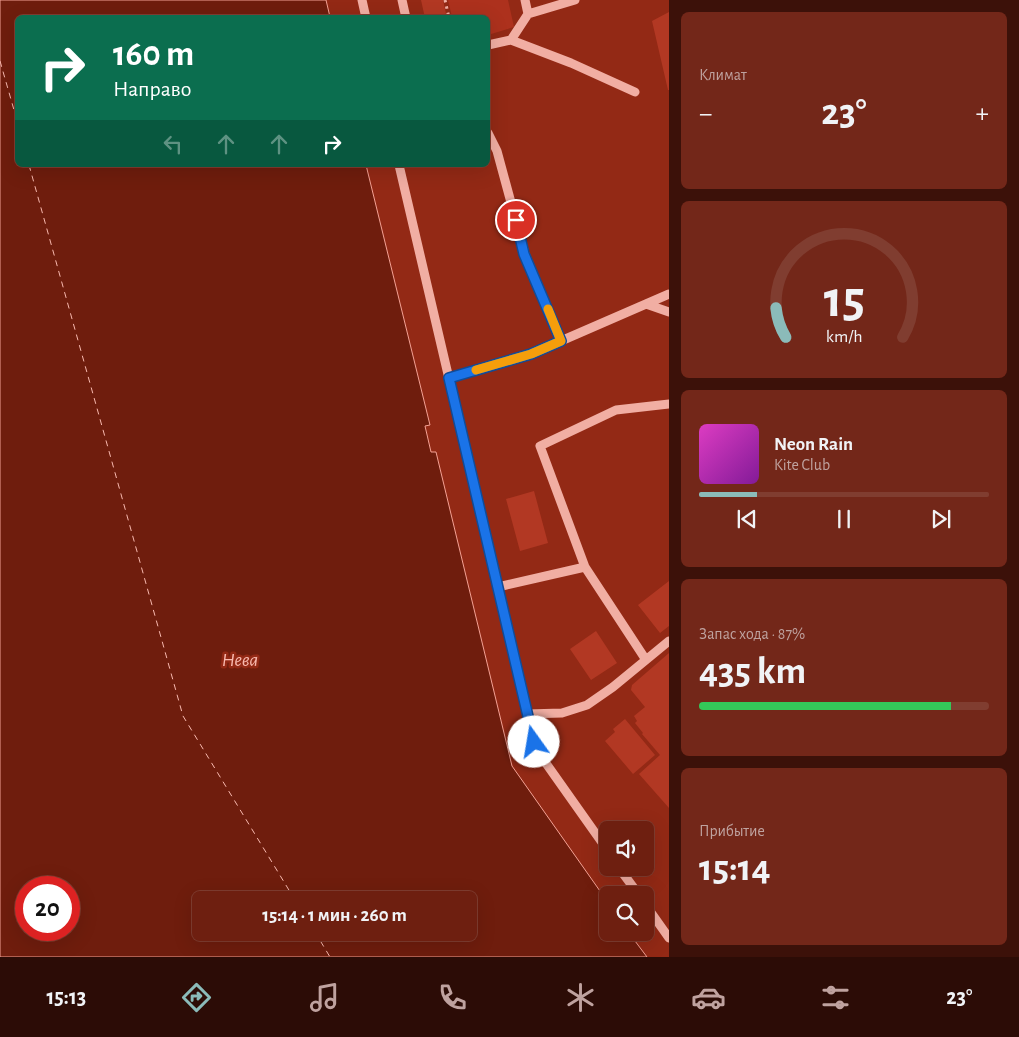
<!DOCTYPE html>
<html lang="ru">
<meta charset="utf-8">
<style>
body{margin:0;font-family:"Alegreya Sans",sans-serif;background:#732719;color:#f1f3f6;height:100vh;display:flex;flex-direction:column;font-size:19px;white-space:nowrap}
*{box-sizing:border-box;margin:0}
p{font-size:16px;color:#bfa29f}
.icon{flex:none;width:28px;height:28px;fill:none;stroke:currentColor;stroke-width:2;stroke-linecap:round;stroke-linejoin:round}
.map{position:relative;flex:1;overflow:hidden}
.sheet{display:flex;flex-direction:column;gap:12px;padding:12px;background:#3c1109;width:350px}
.sheet>*{flex:none}
.hud{position:absolute;left:15px;top:15px;width:475px;height:152px;border-radius:8px;box-shadow:0 5px 20px #0002,0 0 0 1px #803d30;background:#0b6e4f;color:#fff;overflow:hidden}
.tools{position:absolute;left:599px;top:821px;display:grid;gap:10px}
.tools a{display:grid;place-items:center;width:55px;height:55px;border-radius:8px;background:#6e1f10;box-shadow:0 5px 20px #0002,0 0 0 1px #803d30;font-size:25px}
.speed{position:absolute;left:15px;top:876px;display:flex;gap:10px;font-size:25px;font-weight:700;text-align:center}
.speed>*{display:grid;place-content:center;width:65px;height:65px;border-radius:50%;background:#6e1f10;box-shadow:0 5px 20px #0002,0 0 0 1px #803d30;line-height:1}
.speed .limit{border:8px solid #d22;background:#fff;color:#111}
.pin{position:absolute;display:grid;place-items:center;width:42px;height:42px;color:#fff;margin:-21px;border:2px solid #fff;border-radius:50%;box-shadow:0 1px 5px #0007}
.me{position:absolute;width:55px;margin:-28px;rotate:347deg;stroke-linejoin:round;filter:drop-shadow(0 0 4px #0008)}
.turn{display:flex;align-items:center;gap:18px;height:105px;padding:0 15px;font-size:22px}
.turn .icon{width:65px;height:65px;stroke-width:2.5}
.turn b{display:block;font-size:35px;line-height:42px}
.lanes{display:flex;align-items:center;height:48px;padding:0 15px;background:#0003;justify-content:center;gap:25px;direction:ltr}
.lanes .off{opacity:.35}
.big{font-size:38px;font-weight:700;line-height:1.1}
.sheet .widget{flex:1;display:flex;flex-direction:column;justify-content:center;gap:8px;min-width:0;padding:0 18px;border-radius:8px;background:#732719}
.sheet .dial{align-items:center;gap:0}
.dial svg{height:130px;overflow:visible;fill:none;stroke:#803d30;stroke-width:7;stroke-linecap:round;text-anchor:middle}
.dial text{fill:#f1f3f6;stroke:none}
.song{display:flex;align-items:center;gap:15px}
.cover{width:60px;height:60px;border-radius:8px;background:linear-gradient(135deg,hsl(310 70% 55%),hsl(290 70% 35%))}
.played{height:5px;border-radius:2px;background:linear-gradient(90deg,#8bbbb9 20%,#803d30 20%)}
.keys{display:flex;justify-content:space-around;direction:ltr}
.heat{display:flex;justify-content:space-between;align-items:center;font-size:28px;direction:ltr}
.charge{height:8px;border-radius:4px;background:linear-gradient(90deg,#34c759 87%,#803d30 0)}
.trip{position:absolute;left:192px;top:891px;width:285px;height:50px;border-radius:8px;background:#6e1f10;box-shadow:0 5px 20px #0002,0 0 0 1px #803d30;font-weight:700;line-height:50px;text-align:center}
.menu{display:flex;height:80px;justify-content:space-around;align-items:center;background:#2c0c06;color:#bfa29f}
.menu .icon{width:35px;height:35px}
.menu .selected{color:#8bbbb9}
.menu b{font-size:22px;color:#f1f3f6}
main{display:flex;flex:1;min-height:0}
.map>svg:first-child{display:block}
.green{fill:#ad311d}
.water{fill:#6f1d0d;stroke:#f4a295;fill-rule:evenodd}
.lines{fill:none;stroke-linecap:round;stroke-linejoin:round}
.ferry{stroke:#f8b9af;stroke-width:1;stroke-dasharray:6 5;stroke-linecap:butt}
.building{fill:#b23823}
.path{stroke:#f1aea3;stroke-width:3;stroke-dasharray:2.5 4;stroke-linecap:butt}
.minor{stroke:#f1aea3;stroke-width:9}
.route-casing{stroke:#114b97;stroke-width:12}
.route{stroke:#1a73e8;stroke-width:9}
.slow{stroke:#f59e0b;stroke-width:9}
.labels{text-anchor:middle;dominant-baseline:central;stroke-width:5;stroke-linejoin:round;paint-order:stroke}
.water-label{font-size:20px;font-style:italic;fill:#f8b9af;stroke:#932915}
</style>
<main>
<div class="map">
<svg width="669" height="957" viewBox="0 0 669 957">
<rect width="100%" height="100%" fill="#932915"/>
<path class="green" d="M448,0H508L514,27L488,35V18L452,17Z"/>
<path class="water" d="M0,0H326L330,17L18,18V165H366L430,425L425,426L431,452H436L512,766L607,901L608,932L629,933L647,957H0ZM26,888H69V930H26ZM201,900H469V932H201Z"/>
<g class="lines">
<path class="ferry" d="M0,61L18,124
M29,165L183,716L295,900
M315,932L330,957"/>
</g>
<path class="building" d="M421,0H443L447,18H425Z
M669,12V90H668L652,21Z
M534,491L548,543L520,551L506,499Z
M669,581V626L660,633L638,605Z
M596,631L617,663L591,680L570,649Z
M669,653V808L639,774L660,755L642,734L643,733L635,723L637,721L634,716L645,707L631,690L632,685Z
M625,719L655,755L633,774L605,741L615,732L613,729Z"/>
<g class="lines">
<path class="path" d="M445,0L449,18"/>
<path class="minor" d="M362,0L366,18
M402,0L406,18
M525,0L528,14L575,0
M511,40L528,14
M488,45L511,40L571,63L635,92
M488,133L497,151L525,254L561,341
M399,165L534,742L538,752L608,851
M646,304L669,312
M449,378L531,354L669,294
M498,587L585,567
M646,660L585,567L540,446L616,410L669,404
M527,714L562,713L587,705L613,687L669,641
M619,868L639,895
M645,904L669,938"/>
</g>
<g class="lines">
<defs>
<path id="route" d="M516,220L524,254L561,341L531,354L449,378L534,742"/>
</defs>
<use href="#route" class="route-casing"/>
<use href="#route" class="route"/>
<path class="slow" d="M476,370L531,354L561,341L548,309"/>
</g>
<g class="labels">
<g class="water-label">
<text x="240" y="660">Нева</text>
</g>
</g>
</svg>
<div class="tools">
<a><svg class="icon" aria-label="sound" viewBox="0 0 24 24"><path d="M4 9h4l5-4v14l-5-4H4zM17 9q2 3 0 6"/></svg></a>
<a><svg class="icon" aria-label="search" viewBox="0 0 24 24"><circle cx="10" cy="10" r="6"/><path d="M15 15l6 6"/></svg></a>
</div>
<div class="speed"><div class="limit">20</div></div>
<div class="pin" style="left:516px;top:220px;background:#d93025"><svg class="icon" aria-label="arrive" viewBox="0 0 24 24"><path d="M6 21V4h12l-3 4 3 4H6"/></svg></div>
<svg class="me" style="left:534px;top:742px" viewBox="-20 -20 40 40"><circle r="19" fill="#fff"/><path d="M0-13L10 11 0 6-10 11z" fill="#1a73e8"/></svg>
<div class="trip">15:14 · 1 мин · 260 m</div>
<div class="hud">
<div class="turn"><svg class="icon" aria-label="right" viewBox="0 0 24 24"><path d="M7 20v-9h11M14 6l5 5-5 5"/></svg><div><b>160 m</b>Направо</div></div>
<div class="lanes"><svg class="icon off" aria-label="left" viewBox="0 0 24 24"><path d="M17 20v-9H6M10 6l-5 5 5 5"/></svg><svg class="icon off" aria-label="ahead" viewBox="0 0 24 24"><path d="M12 20V5M6 11l6-6 6 6"/></svg><svg class="icon off" aria-label="ahead" viewBox="0 0 24 24"><path d="M12 20V5M6 11l6-6 6 6"/></svg><svg class="icon" aria-label="right" viewBox="0 0 24 24"><path d="M7 20v-9h11M14 6l5 5-5 5"/></svg></div>
</div>
</div>
<section class="sheet">
<div class="widget"><p>Климат</p>
<div class="heat"><a>−</a><b class="big">23°</b><a>+</a></div>
</div>
<div class="widget dial"><svg viewBox="0 0 100 80">
<path d="M14 69A42 42 0 1 1 86 69"/>
<path d="M14 69A42 42 0 0 1 8 51" stroke="#8bbbb9"/>
<text x="50" y="56" font-size="32" font-weight="700">15</text>
<text x="50" y="72" font-size="11">km/h</text>
</svg></div>
<div class="widget">
<div class="song"><i class="cover"></i><div><b>Neon Rain</b><p>Kite Club</p></div></div>
<div class="played"></div>
<div class="keys"><svg class="icon" aria-label="previous" viewBox="0 0 24 24"><path d="M18 5L8 12l10 7zM5 5v14"/></svg><svg class="icon" aria-label="pause" viewBox="0 0 24 24"><path d="M8 5v14M16 5v14"/></svg><svg class="icon" aria-label="next" viewBox="0 0 24 24"><path d="M6 5l10 7-10 7zM19 5v14"/></svg></div>
</div>
<div class="widget"><p>Запас хода · 87%</p><b class="big">435 km</b><div class="charge"></div></div>
<div class="widget"><p>Прибытие</p><b class="big">15:14</b></div>
</section>
</main>
<nav class="menu">
<b>15:13</b>
<svg class="icon selected" aria-label="directions" viewBox="0 0 24 24"><path d="M12 3l9 9-9 9-9-9zM9 14v-3h6M13 9l2 2-2 2"/></svg>
<svg class="icon" aria-label="music" viewBox="0 0 24 24"><path d="M9 18V5l10-2v13"/><circle cx="6" cy="18" r="3"/><circle cx="16" cy="16" r="3"/></svg>
<svg class="icon" aria-label="phone" viewBox="0 0 24 24"><path d="M5 4h4l2 5-3 2q2 4 5 5l2-3 5 2v4C11 20 4 13 5 4z"/></svg>
<svg class="icon" aria-label="climate" viewBox="0 0 24 24"><path d="M12 3v18M4 7l16 10M4 17L20 7"/></svg>
<svg class="icon" aria-label="car" viewBox="0 0 24 24"><path d="M5 17H2v-5l4-1 3-4h7l3 4 3 1v5h-3M9 17h6M6 11h13"/><circle cx="7" cy="17" r="2"/><circle cx="17" cy="17" r="2"/></svg>
<svg class="icon" aria-label="filters" viewBox="0 0 24 24"><path d="M4 7h16M4 17h16"/><circle cx="9" cy="7" r="2"/><circle cx="15" cy="17" r="2"/></svg>
<b>23°</b>
</nav>
